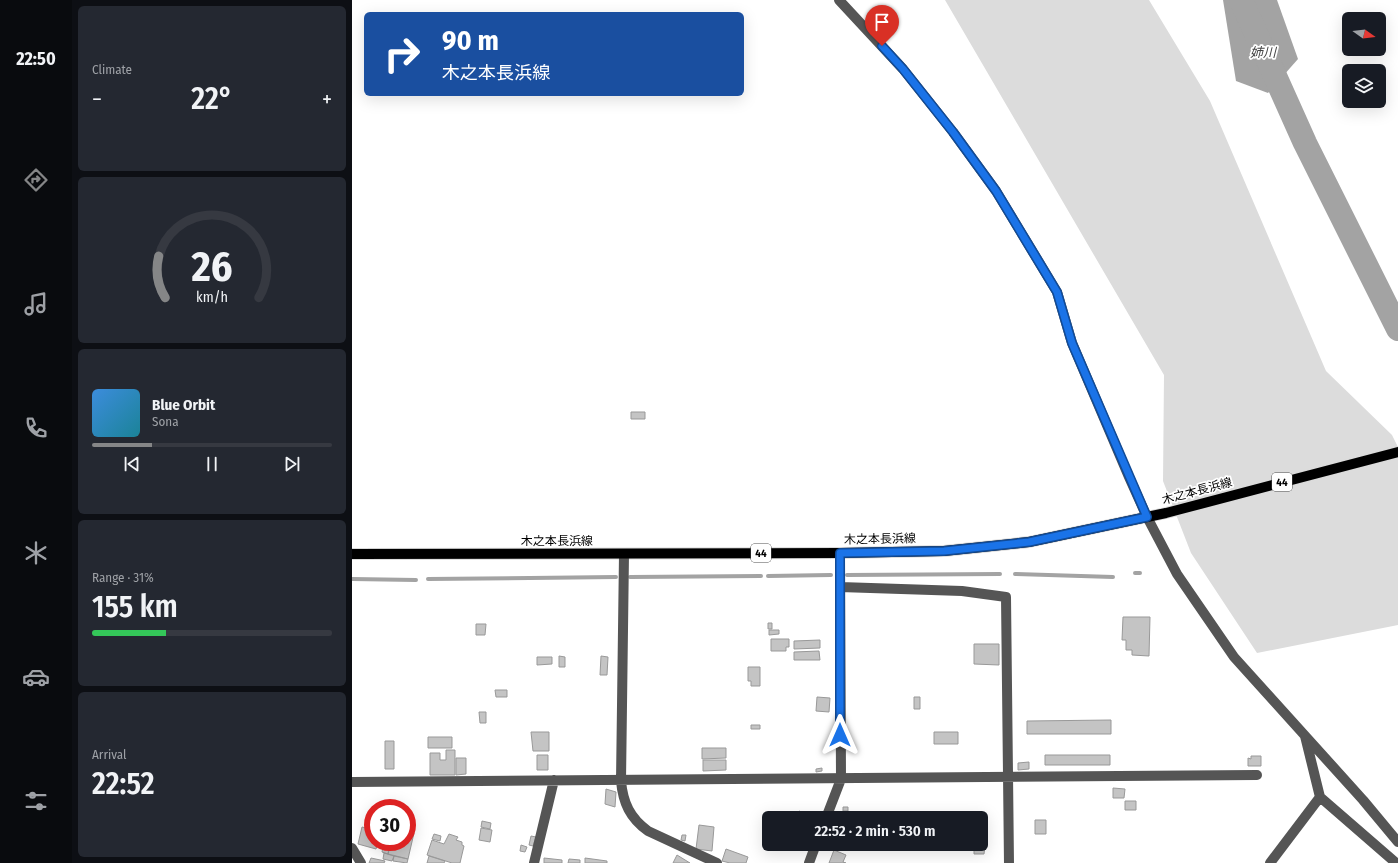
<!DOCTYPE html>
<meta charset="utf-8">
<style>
body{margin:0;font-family:"Fira Sans Condensed","Noto Sans JP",sans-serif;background:#242831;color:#f1f3f6;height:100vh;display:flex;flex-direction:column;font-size:15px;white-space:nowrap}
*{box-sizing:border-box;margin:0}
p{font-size:13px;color:#9ea1a6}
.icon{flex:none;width:22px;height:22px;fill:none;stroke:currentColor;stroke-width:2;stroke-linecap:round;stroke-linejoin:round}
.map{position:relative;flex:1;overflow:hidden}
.details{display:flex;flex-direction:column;gap:6px;padding:6px;background:#0d0f14;width:280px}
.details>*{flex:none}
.top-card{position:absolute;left:12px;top:12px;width:380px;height:84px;border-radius:6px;box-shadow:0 4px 16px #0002;background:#1a4fa0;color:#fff;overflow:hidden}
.needle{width:26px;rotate:104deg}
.buttons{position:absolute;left:990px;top:12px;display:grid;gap:8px}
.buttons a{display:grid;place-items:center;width:44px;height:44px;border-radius:6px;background:#171b24;box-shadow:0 4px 16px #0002;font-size:20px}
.speed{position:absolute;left:12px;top:799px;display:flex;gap:8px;font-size:20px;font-weight:700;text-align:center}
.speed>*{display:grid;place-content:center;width:52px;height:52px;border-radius:50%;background:#171b24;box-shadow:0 4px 16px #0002;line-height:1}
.speed .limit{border:6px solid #d22;background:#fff;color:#111}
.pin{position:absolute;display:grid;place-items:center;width:34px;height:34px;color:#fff;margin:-41px -17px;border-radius:50% 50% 50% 0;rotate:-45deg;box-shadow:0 0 4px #0007}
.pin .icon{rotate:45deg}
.me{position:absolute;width:44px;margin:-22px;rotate:0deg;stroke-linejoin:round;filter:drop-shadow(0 0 3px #0008)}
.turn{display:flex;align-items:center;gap:14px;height:84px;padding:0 12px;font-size:18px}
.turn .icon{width:52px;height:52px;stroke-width:2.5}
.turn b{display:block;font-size:28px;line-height:34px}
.big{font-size:30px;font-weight:600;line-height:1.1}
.details .tile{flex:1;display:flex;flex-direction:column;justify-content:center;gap:6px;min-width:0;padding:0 14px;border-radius:6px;background:#242831}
.details .dial{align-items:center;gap:0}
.dial svg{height:104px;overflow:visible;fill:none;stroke:#363941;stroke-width:7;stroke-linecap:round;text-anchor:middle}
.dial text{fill:#f1f3f6;stroke:none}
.song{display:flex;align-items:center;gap:12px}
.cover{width:48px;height:48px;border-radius:6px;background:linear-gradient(135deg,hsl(210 70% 55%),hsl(190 70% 35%))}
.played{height:4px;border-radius:2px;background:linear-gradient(90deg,#858687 25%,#363941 25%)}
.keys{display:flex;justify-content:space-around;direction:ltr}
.heat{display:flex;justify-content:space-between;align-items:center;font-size:22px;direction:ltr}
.charge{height:6px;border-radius:3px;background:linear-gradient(90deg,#34c759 31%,#363941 0)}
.trip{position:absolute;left:410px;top:811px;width:226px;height:40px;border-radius:6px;background:#171b24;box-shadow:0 4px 16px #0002;font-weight:600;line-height:40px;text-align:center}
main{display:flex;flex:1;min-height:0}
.dock{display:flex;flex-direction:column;width:72px;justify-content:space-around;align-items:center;background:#090b0e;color:#9ea1a6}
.dock .icon{width:28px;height:28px}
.dock .on{color:#858687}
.dock b{font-size:18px;color:#f1f3f6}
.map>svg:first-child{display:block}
.green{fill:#dcdcdc}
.water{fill:#a3a3a3}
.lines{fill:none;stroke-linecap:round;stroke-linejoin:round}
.stream{stroke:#a3a3a3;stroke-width:4}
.river{stroke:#a3a3a3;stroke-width:24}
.building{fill:#c4c4c4;stroke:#999}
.major-casing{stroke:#dbdbdb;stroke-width:12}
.minor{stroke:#555;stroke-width:10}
.major{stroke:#000;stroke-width:10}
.route-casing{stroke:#114b97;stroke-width:10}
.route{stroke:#1a73e8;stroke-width:7}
.labels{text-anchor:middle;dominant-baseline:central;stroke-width:3.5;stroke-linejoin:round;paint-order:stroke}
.shield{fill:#fff;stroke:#4c4c4c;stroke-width:1}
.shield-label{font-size:11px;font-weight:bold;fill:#000}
.street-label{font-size:12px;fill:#000;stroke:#fff}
.water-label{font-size:13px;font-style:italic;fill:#444;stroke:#fff}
</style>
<main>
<nav class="dock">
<b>22:50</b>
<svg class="icon on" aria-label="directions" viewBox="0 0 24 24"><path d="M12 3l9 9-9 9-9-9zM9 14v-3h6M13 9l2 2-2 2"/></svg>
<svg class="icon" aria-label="music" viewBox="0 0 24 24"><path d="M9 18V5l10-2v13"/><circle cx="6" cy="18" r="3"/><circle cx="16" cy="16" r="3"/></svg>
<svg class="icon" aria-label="phone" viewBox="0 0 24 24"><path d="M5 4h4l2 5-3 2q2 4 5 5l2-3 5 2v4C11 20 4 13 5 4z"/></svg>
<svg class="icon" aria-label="climate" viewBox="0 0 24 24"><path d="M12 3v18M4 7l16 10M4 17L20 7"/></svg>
<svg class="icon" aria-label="car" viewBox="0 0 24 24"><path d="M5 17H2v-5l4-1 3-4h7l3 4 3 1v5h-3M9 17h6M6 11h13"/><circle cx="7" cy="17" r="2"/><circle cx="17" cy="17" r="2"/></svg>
<svg class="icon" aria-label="filters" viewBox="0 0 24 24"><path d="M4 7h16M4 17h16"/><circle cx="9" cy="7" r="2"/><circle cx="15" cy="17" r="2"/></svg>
</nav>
<section class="details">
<div class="tile"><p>Climate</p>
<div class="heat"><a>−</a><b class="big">22°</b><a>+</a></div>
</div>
<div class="tile dial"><svg viewBox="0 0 100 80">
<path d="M14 69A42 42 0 1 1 86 69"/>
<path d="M14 69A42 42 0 0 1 9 37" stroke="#858687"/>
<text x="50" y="56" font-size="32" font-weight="700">26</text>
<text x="50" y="72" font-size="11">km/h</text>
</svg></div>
<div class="tile">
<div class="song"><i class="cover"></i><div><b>Blue Orbit</b><p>Sona</p></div></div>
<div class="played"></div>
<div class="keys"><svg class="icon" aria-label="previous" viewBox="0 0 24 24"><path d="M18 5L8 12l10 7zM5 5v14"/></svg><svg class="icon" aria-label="pause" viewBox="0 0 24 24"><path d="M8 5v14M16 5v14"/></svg><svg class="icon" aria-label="next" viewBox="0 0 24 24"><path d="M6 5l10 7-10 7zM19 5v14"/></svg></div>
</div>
<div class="tile"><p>Range · 31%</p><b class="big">155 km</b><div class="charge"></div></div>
<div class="tile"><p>Arrival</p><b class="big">22:52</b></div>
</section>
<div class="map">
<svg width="1046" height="863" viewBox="0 0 1046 863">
<rect width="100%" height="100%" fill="#fff"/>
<path class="green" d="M593,0H797L858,101L974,371L1040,435L1046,447V625L905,653L839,553L811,481L812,375Z"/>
<path class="water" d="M871,0H925L946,59L916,93L884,81Z"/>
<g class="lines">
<path class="stream" d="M783,573H788
M663,574L761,577
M495,575L648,574
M416,576L479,575
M278,577L409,576
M0,579L64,580
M76,579L264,577"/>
<path class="river" d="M889,0L953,143L1046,329"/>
</g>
<path class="building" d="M279,412H293V419H279Z
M771,617H798L797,656L780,655V650H774V640H770Z
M416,623H420V629H416Z
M124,624H134L133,635H124Z
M417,630H427V634L417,635Z
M419,639H437V647H434V651H419Z
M468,640V648L442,649V641Z
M622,644H647V665L622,664Z
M467,651L468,660H442V652Z
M207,656L213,657V667H207Z
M249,656L256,657L255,675H248Z
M185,657H200V664L185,665Z
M396,667H408V686H399V681H396Z
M143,690H155V697H144Z
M465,697L478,698L477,712L464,711Z
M562,697H568V709H562Z
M127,712H134V723H128Z
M759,720V734H675V721Z
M399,725H408V729H399Z
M179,732H197V751H181Z
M582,732H606V744H582Z
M76,737H100V748H76Z
M33,741H42V769H33Z
M350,748H374V758L350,759Z
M94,750H103V775H78V753H88V760H94Z
M185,755H196V770H185Z
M693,755H758V765H693Z
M899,756H909V766H896V758L899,759Z
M104,758H114V774L104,775Z
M351,760H374V770L351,771Z
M677,762V769L666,770V763Z
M470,768V771L464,772V769Z
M761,788L773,789L772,798H761Z
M254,789L264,792L263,807L253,804Z
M773,801H784V810H773Z
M491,807H496V811H491Z
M447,811L453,813L452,818H445Z
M683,820H694V834H683Z
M130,821L139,823L138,829L129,827Z
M347,825L362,827L360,851L344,849Z
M10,827L21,830V842H26L24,849L6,844Z
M129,828L140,830L138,842L127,840Z
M55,831L62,833L56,859L36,854L39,842H55Z
M82,834L89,836L88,841L80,839Z
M97,834L106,837L104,840L110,842V845L112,846L108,863H100L75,855L80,840L92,844Z
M330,835H334L333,841L329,840Z
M179,836L184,837L181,846L177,845Z
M32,842H38L36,854L30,852Z
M169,845L175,847L173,852L168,851Z
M622,845H633L632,854H622Z
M374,849L396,857L394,863H378L370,861Z
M482,850L494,855L491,862L494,863H477Z
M32,853L42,856L40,861L31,859Z
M325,855L338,863H321Z
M42,856L56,859L55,863L41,861Z
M77,856L93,861L92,863H75Z
M19,858L33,861L32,863H17Z
M192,858L210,860V863H192Z
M233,858L255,861V863H233Z
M217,859L228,860V863H216Z"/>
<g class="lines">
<defs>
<path id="major" d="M0,554L488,553L592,551L677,542L814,513L1046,452"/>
</defs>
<use href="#major" class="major-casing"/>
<path class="minor" d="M487,0L551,69L601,132L644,191L705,292L720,343L777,477L795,517L825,574L882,657L1011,800L1046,842
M272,554L269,781C271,803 278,818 296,831L365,863
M488,587L610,591L654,597L657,863
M0,782L905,775
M968,797L1044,863
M474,818L489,779L488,553
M0,848L9,863
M182,863L202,780
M457,863L464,844
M918,863L968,797L953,736"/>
<use href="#major" class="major"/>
</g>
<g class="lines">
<defs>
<path id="route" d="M488,735V553L592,551L677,542L795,517L720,343L705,292L644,191L601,132L551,69L530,46"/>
</defs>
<use href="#route" class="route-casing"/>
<use href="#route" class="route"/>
</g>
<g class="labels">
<g class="shield">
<rect x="920" y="473" width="20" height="18" rx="3"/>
<rect x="399" y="544" width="20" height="18" rx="3"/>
</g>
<g class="shield-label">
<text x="930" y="482">44</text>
<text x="409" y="553">44</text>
</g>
<g class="street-label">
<text transform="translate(845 491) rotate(-15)">木之本長浜線</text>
<text transform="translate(528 539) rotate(-1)">木之本長浜線</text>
<text x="205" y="541">木之本長浜線</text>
</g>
<g class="water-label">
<text x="911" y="52">姉川</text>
</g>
</g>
</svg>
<div class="buttons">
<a><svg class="needle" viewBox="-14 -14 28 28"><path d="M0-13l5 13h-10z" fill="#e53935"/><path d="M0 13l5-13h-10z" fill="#9ea1a6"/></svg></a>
<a><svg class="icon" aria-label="layers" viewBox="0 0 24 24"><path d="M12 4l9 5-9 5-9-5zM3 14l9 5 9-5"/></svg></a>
</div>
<div class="speed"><div class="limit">30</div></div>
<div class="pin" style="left:530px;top:46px;background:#d93025"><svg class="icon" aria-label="arrive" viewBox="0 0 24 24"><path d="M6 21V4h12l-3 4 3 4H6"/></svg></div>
<svg class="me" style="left:488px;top:735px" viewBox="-20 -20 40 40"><path d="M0-17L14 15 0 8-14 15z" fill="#1a73e8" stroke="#fff" stroke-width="4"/></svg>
<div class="trip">22:52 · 2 min · 530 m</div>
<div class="top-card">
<div class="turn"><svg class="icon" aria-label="right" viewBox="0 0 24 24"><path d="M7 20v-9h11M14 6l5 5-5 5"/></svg><div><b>90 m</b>木之本長浜線</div></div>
</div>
</div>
</main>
